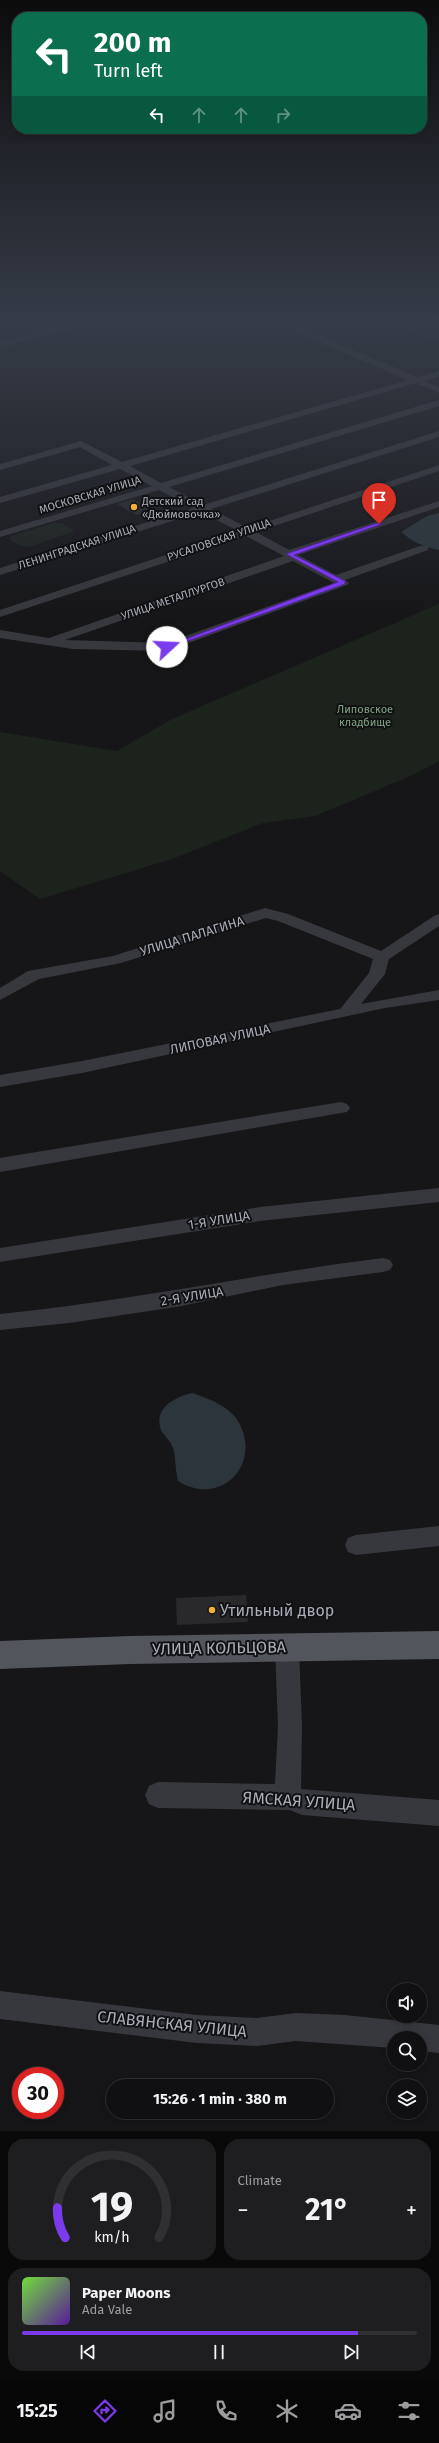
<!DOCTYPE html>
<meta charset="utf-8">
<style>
body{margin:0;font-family:"Fira Sans",sans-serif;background:#1e1e20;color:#f1f3f6;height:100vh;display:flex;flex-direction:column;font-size:15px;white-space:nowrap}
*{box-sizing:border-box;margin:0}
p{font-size:13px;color:#9c9d9f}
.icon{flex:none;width:22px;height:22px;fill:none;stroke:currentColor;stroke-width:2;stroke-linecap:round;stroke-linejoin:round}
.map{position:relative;height:2131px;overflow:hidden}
.drawer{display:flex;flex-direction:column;gap:8px;padding:8px;background:#09090a;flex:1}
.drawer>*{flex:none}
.banner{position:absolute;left:12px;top:12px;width:415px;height:122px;border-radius:16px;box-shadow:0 2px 6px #0003,0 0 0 1px #303032;background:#0b6e4f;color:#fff;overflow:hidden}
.buttons{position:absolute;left:387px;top:1983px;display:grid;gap:8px}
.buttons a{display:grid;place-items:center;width:40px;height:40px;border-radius:50%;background:#101012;box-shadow:0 2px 6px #0003,0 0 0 1px #303032;font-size:20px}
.speed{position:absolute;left:12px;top:2067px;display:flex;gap:8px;font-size:20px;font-weight:700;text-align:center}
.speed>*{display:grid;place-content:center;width:52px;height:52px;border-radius:50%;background:#101012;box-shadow:0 2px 6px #0003,0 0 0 1px #303032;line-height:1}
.speed .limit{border:6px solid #d22;background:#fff;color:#111}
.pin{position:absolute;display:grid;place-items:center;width:34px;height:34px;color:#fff;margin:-41px -17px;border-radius:50% 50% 50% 0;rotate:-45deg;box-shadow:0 0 4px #0007}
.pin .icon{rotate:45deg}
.me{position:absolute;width:44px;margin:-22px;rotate:70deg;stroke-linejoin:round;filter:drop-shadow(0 0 3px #0008)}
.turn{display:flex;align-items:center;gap:14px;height:84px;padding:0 16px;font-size:18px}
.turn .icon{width:52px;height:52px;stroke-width:2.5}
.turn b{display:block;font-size:28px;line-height:34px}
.lanes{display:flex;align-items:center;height:38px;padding:0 16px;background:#0003;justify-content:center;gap:20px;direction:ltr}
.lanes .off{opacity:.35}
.big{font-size:30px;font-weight:700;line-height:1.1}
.drawer .card{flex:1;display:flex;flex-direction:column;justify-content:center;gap:6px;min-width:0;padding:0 14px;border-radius:16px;background:#1e1e20}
.drawer .dial{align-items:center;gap:0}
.dial svg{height:104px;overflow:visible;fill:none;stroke:#303032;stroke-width:7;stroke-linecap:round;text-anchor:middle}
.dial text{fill:#f1f3f6;stroke:none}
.song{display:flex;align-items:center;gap:12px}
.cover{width:48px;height:48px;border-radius:6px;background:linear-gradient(135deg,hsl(100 70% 55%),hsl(270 70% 35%))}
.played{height:4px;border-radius:2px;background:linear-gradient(90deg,#7c3aed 85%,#303032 85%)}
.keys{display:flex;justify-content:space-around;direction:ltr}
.heat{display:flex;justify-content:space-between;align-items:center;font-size:22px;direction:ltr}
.drawer .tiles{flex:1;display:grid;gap:8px;grid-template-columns:1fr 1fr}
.card:last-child{grid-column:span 2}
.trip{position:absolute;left:106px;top:2079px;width:228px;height:40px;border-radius:20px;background:#101012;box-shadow:0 2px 6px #0003,0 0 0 1px #303032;font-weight:700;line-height:40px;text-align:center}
.tabs{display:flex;height:64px;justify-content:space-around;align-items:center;background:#060607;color:#9c9d9f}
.tabs .icon{width:28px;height:28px}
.tabs .active{color:#7c3aed}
.tabs b{font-size:18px;color:#f1f3f6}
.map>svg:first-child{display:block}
.built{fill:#222225}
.green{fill:#1c231d}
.water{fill:#2c353c}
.building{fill:#29292c}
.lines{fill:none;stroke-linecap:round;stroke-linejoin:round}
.minor{fill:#37383d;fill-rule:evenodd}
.major{fill:#53555c;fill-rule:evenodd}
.route{fill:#7c3aed;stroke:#51269a}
.poi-dot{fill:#f2b134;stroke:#111113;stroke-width:1.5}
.labels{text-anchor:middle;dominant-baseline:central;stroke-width:4;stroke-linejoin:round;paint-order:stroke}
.far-street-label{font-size:11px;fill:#a8adb8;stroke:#111113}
.far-poi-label{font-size:11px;fill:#a8adb8;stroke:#111113;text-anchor:start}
.far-park-label{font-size:11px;fill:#7fa381;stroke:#111113}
.street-label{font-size:13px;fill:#a8adb8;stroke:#111113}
.near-poi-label{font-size:16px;fill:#a8adb8;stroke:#111113;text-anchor:start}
.near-street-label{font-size:16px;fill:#a8adb8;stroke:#111113}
</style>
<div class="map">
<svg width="439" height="2131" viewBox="0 0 439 2131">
<rect width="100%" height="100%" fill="#161618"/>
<path class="built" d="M412,320H439V342L398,326L409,323L406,321Z"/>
<path class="green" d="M53,523H62L75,531L29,547L20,546L9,539L11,536Z
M439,604V761L413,775L315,816L263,823L172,859L40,899L0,871V732L117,751L172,719Z"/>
<path class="water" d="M439,513V550C423,547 413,542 401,532L427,516Z
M192,1393C207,1398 229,1406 238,1421C263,1464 221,1508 178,1481C175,1470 176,1458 173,1448C171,1441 164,1436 161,1430C153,1408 175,1397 192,1393Z"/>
<path class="building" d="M133,499L153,510L137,515L117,504Z
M246,1595L248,1622L177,1625L176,1598Z"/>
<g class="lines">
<path class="minor" d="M99,320H120L116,322L70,328L0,348V342L69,324Z
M296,328H302L417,377L439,371V377L425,381L439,387V393L416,383L130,466L161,483L439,400V406L169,487L203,505L439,431V437L211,509L248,528L439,465V471L256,532L289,550L439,501V507L298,555L336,575L420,546H428V550L345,580L349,583L347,585L167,651L73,649L0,638V630L49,638L284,556L246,536L0,617V610L238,531L201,512L0,575V568L193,508L159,490L0,537V531L152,486L120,469L0,503V497L112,465L80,447L0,470V464L81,441L122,462L408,380L296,332ZM293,561L334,583L166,643L65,640Z
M265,908L288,914L381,951L434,916L439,914V926L389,959L385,974L361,1004L439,990V1000L385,1008L82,1073L0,1087V1075L82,1061L340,1009L369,973L373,959L278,921L266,918L121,963L39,979L0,1000V988L28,971L113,956Z
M341,1102L347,1104L350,1108L347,1112L0,1172V1158Z
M439,1188V1202L260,1221L0,1262V1248L260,1207Z
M383,1258L390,1260L393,1265L390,1270L383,1272L283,1285L176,1307L69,1323L0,1330V1314C129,1301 255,1274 383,1258Z
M439,1526V1546L356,1555L348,1552L345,1545L348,1538L356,1535Z
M287,1636L295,1639L299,1647L302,1726L301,1789L439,1800V1826L302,1815L290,1810L158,1808L149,1804L145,1795L149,1786L158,1782L275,1784L278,1726L275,1647L279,1639Z
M0,1991L197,2015L257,2018L296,2013L345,2015L439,2025V2053L420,2051V2038H394V2048L296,2041L257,2046L197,2043L0,2019Z"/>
<path class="major" d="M439,1631V1659L130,1664L0,1669V1641L130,1636Z"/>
</g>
<linearGradient id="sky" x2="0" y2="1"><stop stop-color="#0c0c0d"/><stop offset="0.52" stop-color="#363c48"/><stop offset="1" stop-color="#363c48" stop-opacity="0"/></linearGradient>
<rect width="439" height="618" fill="url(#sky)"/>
<path class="route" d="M377,523L382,524L294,555L345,581V584L169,648L164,647L338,582L286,554Z"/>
<g class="poi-dot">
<circle cx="134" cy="507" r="4"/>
<circle cx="212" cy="1610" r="4"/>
</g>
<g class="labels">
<g class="far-street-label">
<text transform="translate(90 495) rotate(-17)">МОСКОВСКАЯ УЛИЦА</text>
<text transform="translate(219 540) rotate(-19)">РУСАЛОВСКАЯ УЛИЦА</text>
<text transform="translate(77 547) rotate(-18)">ЛЕНИНГРАДСКАЯ УЛИЦА</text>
<text transform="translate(173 599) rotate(-19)">УЛИЦА МЕТАЛЛУРГОВ</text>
</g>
<g class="far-poi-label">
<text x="142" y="501">Детский сад<tspan x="142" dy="13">«Дюймовочка»</tspan></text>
</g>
<g class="far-park-label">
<text x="365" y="709">Липовское<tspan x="365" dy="13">кладбище</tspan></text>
</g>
<g class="street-label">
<text transform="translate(192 936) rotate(-17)">УЛИЦА ПАЛАГИНА</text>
<text transform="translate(220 1039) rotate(-12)">ЛИПОВАЯ УЛИЦА</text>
<text transform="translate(219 1220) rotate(-9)">1-Я УЛИЦА</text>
<text transform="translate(192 1296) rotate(-9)">2-Я УЛИЦА</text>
</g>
<g class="near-poi-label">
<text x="220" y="1610">Утильный двор</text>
</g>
<g class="near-street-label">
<text transform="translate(219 1648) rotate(-1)">УЛИЦА КОЛЬЦОВА</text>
<text transform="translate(299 1801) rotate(4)">ЯМСКАЯ УЛИЦА</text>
<text transform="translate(172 2024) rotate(6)">СЛАВЯНСКАЯ УЛИЦА</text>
</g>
</g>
</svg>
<div class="buttons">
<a><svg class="icon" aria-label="sound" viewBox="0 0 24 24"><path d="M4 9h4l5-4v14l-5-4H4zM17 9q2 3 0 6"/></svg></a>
<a><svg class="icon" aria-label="search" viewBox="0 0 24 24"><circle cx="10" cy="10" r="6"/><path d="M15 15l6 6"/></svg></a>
<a><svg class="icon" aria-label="layers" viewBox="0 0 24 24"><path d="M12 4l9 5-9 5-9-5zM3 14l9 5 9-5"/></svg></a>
</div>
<div class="speed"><div class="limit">30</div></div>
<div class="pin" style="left:379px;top:524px;background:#d93025"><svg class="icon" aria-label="arrive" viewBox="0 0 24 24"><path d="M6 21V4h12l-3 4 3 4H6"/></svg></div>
<svg class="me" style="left:167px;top:647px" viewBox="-20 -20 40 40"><circle r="19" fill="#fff"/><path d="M0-13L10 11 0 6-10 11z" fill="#7c3aed"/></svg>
<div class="trip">15:26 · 1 min · 380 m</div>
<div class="banner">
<div class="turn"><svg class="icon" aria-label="left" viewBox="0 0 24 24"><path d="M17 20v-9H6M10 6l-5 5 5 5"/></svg><div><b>200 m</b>Turn left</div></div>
<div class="lanes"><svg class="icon" aria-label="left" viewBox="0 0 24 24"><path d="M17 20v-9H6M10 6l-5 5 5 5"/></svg><svg class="icon off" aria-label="ahead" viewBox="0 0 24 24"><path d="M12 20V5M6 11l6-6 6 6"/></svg><svg class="icon off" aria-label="ahead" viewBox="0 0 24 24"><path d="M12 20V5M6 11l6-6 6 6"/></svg><svg class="icon off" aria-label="right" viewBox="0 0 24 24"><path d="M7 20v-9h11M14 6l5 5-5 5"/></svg></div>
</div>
</div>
<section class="drawer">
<div class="tiles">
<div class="card dial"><svg viewBox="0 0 100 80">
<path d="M14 69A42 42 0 1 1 86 69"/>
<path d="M14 69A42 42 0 0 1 8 46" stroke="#7c3aed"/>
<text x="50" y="56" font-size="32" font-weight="700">19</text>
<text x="50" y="72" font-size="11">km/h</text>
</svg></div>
<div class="card"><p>Climate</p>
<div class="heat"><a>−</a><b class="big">21°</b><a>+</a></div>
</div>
<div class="card">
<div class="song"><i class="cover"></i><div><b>Paper Moons</b><p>Ada Vale</p></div></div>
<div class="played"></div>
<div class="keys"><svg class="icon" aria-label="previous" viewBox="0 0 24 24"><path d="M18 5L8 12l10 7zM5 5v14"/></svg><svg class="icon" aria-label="pause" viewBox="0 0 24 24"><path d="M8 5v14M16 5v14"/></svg><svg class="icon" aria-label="next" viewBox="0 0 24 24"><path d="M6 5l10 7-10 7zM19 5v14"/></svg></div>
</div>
</div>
</section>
<nav class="tabs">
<b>15:25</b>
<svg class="icon active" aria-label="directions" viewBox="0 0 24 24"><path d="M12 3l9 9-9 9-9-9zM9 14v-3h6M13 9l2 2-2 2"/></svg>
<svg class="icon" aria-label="music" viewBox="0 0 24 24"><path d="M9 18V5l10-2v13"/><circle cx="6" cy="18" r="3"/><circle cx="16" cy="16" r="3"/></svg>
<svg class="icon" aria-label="phone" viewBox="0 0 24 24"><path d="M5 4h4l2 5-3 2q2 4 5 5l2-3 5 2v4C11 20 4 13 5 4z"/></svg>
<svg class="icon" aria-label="climate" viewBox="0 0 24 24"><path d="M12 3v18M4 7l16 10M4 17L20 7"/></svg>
<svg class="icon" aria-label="car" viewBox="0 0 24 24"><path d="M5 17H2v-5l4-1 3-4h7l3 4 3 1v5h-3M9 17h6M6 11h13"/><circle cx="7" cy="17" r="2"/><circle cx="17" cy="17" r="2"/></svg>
<svg class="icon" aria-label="filters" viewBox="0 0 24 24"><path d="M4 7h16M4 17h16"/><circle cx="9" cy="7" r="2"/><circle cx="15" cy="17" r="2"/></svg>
</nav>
